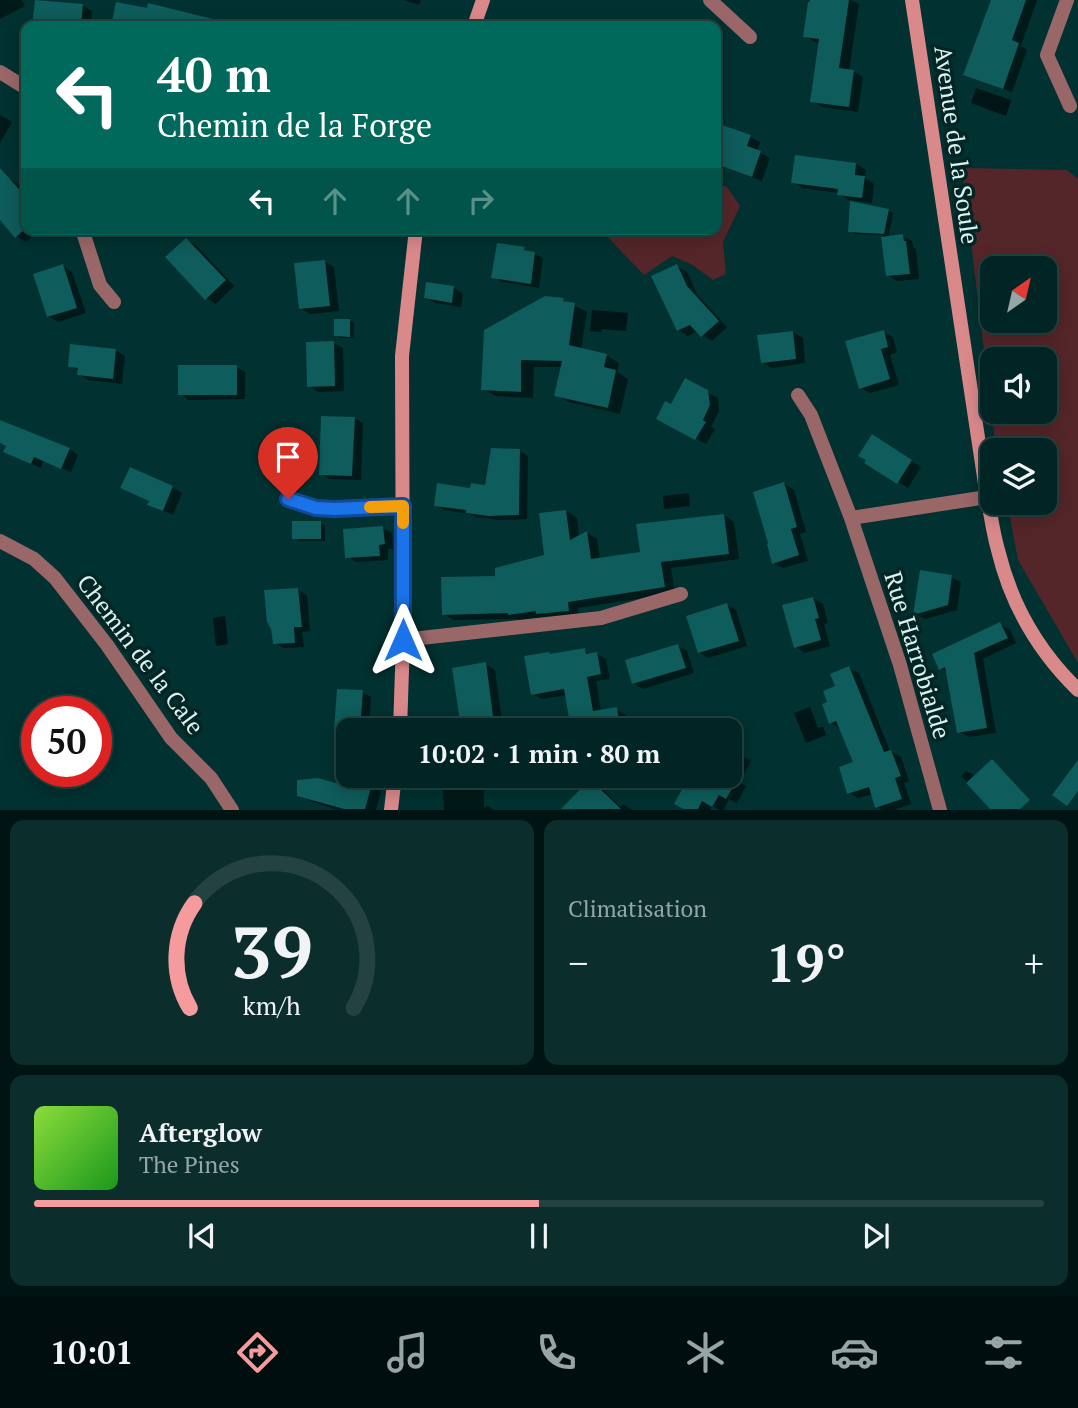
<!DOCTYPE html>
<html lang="fr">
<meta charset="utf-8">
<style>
body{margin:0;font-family:"PT Serif",serif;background:#0b2d2c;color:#f1f3f6;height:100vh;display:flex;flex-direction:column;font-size:26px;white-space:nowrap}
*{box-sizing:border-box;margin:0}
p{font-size:23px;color:#96a5a6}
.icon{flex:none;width:38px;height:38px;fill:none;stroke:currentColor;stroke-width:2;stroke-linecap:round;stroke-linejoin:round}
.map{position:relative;height:810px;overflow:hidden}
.sheet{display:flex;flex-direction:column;gap:10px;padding:10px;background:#011414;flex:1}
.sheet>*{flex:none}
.top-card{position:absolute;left:21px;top:21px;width:700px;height:214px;border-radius:14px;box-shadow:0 4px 18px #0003,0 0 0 2px #234241;background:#00695c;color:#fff;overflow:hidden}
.needle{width:46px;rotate:34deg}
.controls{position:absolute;left:980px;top:256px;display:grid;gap:14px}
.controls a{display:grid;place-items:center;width:77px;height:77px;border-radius:14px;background:#012524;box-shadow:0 4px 18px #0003,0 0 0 2px #234241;font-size:35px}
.speed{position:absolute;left:21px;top:696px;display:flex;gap:14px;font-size:35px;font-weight:700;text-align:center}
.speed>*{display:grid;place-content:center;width:91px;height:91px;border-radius:50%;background:#012524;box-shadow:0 4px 18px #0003,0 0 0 2px #234241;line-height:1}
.speed .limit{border:10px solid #d22;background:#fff;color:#111}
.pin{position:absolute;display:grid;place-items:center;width:60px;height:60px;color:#fff;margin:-72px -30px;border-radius:50% 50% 50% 0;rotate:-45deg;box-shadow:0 0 7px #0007}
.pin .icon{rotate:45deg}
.me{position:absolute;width:77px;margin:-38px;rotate:0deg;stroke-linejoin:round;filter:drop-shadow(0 0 5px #0008)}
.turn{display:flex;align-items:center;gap:24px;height:147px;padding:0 21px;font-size:32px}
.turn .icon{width:91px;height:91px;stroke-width:2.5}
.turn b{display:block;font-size:49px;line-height:60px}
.lanes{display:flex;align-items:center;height:66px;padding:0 21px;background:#0003;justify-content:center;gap:35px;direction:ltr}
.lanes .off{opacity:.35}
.big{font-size:52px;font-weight:800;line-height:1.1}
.sheet .tile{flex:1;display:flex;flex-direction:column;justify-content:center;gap:10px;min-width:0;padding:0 24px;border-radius:14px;background:#0b2d2c}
.sheet .dial{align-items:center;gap:0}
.dial svg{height:182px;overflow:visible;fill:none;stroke:#234241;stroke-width:7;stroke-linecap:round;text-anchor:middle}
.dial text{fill:#f1f3f6;stroke:none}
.song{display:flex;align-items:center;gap:21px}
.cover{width:84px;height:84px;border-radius:10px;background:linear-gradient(135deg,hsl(90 70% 55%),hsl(120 70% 35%))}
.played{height:7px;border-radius:4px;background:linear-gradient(90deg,#f59b9d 50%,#234241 50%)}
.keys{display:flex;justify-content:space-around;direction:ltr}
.heat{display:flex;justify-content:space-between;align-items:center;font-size:38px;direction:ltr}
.sheet .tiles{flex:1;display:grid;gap:10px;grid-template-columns:1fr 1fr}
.tile:last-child{grid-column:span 2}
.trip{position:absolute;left:336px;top:718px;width:406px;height:70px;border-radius:14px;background:#012524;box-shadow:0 4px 18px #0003,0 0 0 2px #234241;font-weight:800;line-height:70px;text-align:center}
.menu{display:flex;height:112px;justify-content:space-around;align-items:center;background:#000f0e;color:#96a5a6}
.menu .icon{width:49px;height:49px}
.menu .selected{color:#f59b9d}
.menu b{font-size:32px;color:#f1f3f6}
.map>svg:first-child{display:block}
.green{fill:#542629;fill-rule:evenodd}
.water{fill:#001515}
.shadow{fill:#0007}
.building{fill:#0e5c5b}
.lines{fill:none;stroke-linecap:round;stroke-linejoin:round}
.street{stroke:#9a6768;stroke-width:14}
.secondary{stroke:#da898b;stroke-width:14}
.route-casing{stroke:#114b97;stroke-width:18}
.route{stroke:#1a73e8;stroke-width:12}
.slow{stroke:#f59e0b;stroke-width:12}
.labels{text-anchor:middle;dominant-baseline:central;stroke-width:7;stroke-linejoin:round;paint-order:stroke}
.street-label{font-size:24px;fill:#dbf2f1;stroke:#032625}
</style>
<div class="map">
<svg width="1078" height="810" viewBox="0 0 1078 810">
<rect width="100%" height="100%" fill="#013130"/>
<path class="green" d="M962,168L1067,170L1078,179V663L1018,560L1007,502H1045V450H996ZM992,268H1045V320H992ZM992,359H1045V411H992Z
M716,184L727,187L740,206L723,242L726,274L713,280L691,264L672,256L644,275L600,229H716Z"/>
<path class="water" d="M976,88L1011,100L1006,116L971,103Z
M592,310L628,313L626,331L602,329L601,332L590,331Z
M689,493L690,506L664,509L663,496Z
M225,616L228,644L216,646L213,618Z
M810,707L818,728L823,727L826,735L806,743L794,713Z"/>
<path class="shadow" d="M0,0H22L25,6L0,19Z
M404,0H421L419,5Z
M812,0H851L859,4L849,71H853L863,77L858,112L822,107L812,101L821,43L815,42L805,36Z
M992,0H1037L1021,46L1027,50L1012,92L975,79L966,74Z
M36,2L83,6L92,11L91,26H34Z
M117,4L148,10L149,5L225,23L230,26H113Z
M343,18L365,26H340Z
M0,115L12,122L0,143Z
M716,125L750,137L760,142L757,151L770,158L762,181L716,164Z
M856,164L866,170L865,178L874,184L872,203L849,200L839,194V193L803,188L793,183Z
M7,178L17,183L26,194V229H41L26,242L16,236L0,218V184Z
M888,211L893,213L888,238L903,236L912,241L913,247L916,249L919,279L897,281L887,275L883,235L855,234L850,231Z
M186,240L196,245L234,286L216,304L206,298Z
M524,249L543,258L539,288L502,282L493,277Z
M325,262L334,267L339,311L310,314L300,308Z
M62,266L72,272L86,313L58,322L48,316Z
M677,266L687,272L697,294L727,327L712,341L703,335L698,331L688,336L678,330Z
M454,288L463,294L461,307L435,303L425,297Z
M563,300L587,312L581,350L607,356L619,363L617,372L628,379L620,414L569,402L556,395L563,367H534L533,398L496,396L483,389Z
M350,321L354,323V338H340L335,335Z
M793,332L803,338L805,363L772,368L762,362Z
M883,332L893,337L897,352L890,355L899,385L870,393L861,388Z
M333,343L343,348L344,391L318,392L309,386Z
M115,350L125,356L122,384L88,380L79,374V371L70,366Z
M236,367L245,372V399L189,400L180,394Z
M686,380L718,398L719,411L711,427L715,429L706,444L667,424L672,406Z
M354,418L363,423L361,480L330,479L321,474Z
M0,425L69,449L78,455L71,472L43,461L41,468L5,452L7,446L0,443Z
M882,442L921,467L908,488L867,462Z
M519,451L528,456L527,519L499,520L476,517L470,514L444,510L436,505L471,490L487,487Z
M784,484L794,490L806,532L800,534L808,561L783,568L773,563Z
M172,487L182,493L173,515L159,509L151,501Z
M566,511L577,518L579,537L587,533L597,539L600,559L642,554L724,515L734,522L739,559L671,568L675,593L578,608L579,616L548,619L544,617L520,620L517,619L454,620L443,614L497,578L546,557Z
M320,523L325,525V541H298L294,538Z
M383,528L392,533L393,549H388V560L356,562L347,556Z
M951,577L961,582L957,610L925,619L915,614Z
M298,590L307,595L310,631L302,632L304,647L284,648L275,643Z
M813,598L823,604L828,623L824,624L830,646L805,653L796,647Z
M727,605L736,610L747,646L708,658L699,652Z
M1000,624L1010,630L1016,643L983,659L996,733L969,737L959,732L948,673L940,668Z
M678,646L687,651L694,673L643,689L633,683Z
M584,650L592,655L597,654L606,659L610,679L596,681L601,711L616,709L626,715L628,730H573L567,695L542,699L532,694L552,656Z
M485,664L495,670L502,721L471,725L461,720Z
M849,668L859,673L890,751L901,757L909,781L904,783L911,804L894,810H882L877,807L873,794L858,798L849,793L855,763L841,729L831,723L829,703Z
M338,690L362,692L371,697L369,730H348V751L343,748V742L336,738Z
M730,749L751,761L739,782L746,786L737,803L729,799L724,810H720L712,806L710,810H687L676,803L730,775Z
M966,771L976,776L1018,810H993L961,776Z
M442,775H483L484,808L488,806L494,810H444Z
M590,781L599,786L621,807L623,804L632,810H577L570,803Z
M339,785H371L381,791L376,810H337L308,800L299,795Z"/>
<path class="building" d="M35,0L83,4L81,26H32Z
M810,0H849L839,68L854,70L849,107L810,102L819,39L803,37L808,2H810Z
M991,0H1026L1012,40L1019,43L1003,89L963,75Z
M116,2L147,8L148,3L217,20V26H111Z
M716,123L751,135L747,146L761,151L752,177L716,164Z
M795,155L856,163L855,175L865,176L862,198L837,195L838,189L791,183Z
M0,168L26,197V228L15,238L0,220Z
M850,201L889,209L884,234L848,232Z
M903,234L904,241H906L910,274L886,276L881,237Z
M186,238L226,280L205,300L165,257Z
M497,243L525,247L524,250L535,252L531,284L491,278Z
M325,260L330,306L299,309L294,263Z
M63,264L77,308L47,317L33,274Z
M677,264L687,286L719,321L701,337L690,325L677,331L651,276Z
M426,282L454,286L452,303L424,298Z
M545,296L564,298L563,301L575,303L569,345L607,354L604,367L616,370L608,408L554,396L562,361L521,360V392L481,390L484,330Z
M334,319H350V337L334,336Z
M884,330L888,347L881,349L890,379L859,389L845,341Z
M793,331L796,359L761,363L757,335Z
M334,341L335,386L307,387L306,342Z
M70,344L116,349L113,379L77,375L78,368L68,367Z
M178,365H237V395H178Z
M685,378L708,390L710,405L703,420L706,422L695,440L656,419L665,401L671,404Z
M321,416L355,417L352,476L319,475Z
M0,420L70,448L61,469L34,457L31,464L3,452L6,446L0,443Z
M872,434L912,460L897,484L864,463L866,460L858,456Z
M491,448L520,449L519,515L489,516L466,513V510L434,506L437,483L470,488L471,483L485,485Z
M130,467L173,486L163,511L147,505L149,501L120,488Z
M784,482L797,527L791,529L799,555L772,564L767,544L768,543L753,492Z
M566,510L570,540L587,531L591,559L640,552L636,524L724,514L729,554L661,562L665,587L568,602L569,611L536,614V611L508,615V613L442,615L441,577L495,576V568L544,555L539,513Z
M292,521H321V539H292Z
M383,526L385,544L379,545L380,556L345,558L343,529Z
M920,570L952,575L948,605L913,615Z
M298,588L302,627H294L295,643L273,644L271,629L267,622L264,590Z
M813,597L819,618L815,619L821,640L794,648L782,605Z
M727,603L739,641L698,653L686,616Z
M1000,622L1008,638L974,653L987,728L957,733L945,667L939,670L932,654Z
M678,644L686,668L632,684L625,660Z
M585,648L586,654L597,652L601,674L587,677L593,711L617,707L620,730H571L564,689L531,695L524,656L549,652L550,654Z
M486,662L493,716L460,721L452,668Z
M849,666L884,752L891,750L901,776L895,778L902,799L875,808L869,787L847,794L839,767L853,762L836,721L829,724L822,704L827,702L823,691L835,686L830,674Z
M337,689L363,690L360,730H334Z
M992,759L1030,800L1020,809H990L966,783Z
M1078,760V791L1067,806L1052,795Z
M690,775H740L726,799L719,795L712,807L702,801L698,809H684L674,804Z
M318,778L339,784L357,779L372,784L365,809H344L297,796V780Z
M590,779L621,809H561Z"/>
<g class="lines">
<path class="street" d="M710,0L750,37
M1067,0L1047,55L1070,106
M0,72L26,88
M82,229L100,285L114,302
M798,395L811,415L851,518L900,665L940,810
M288,499L316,508L335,509L403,506
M851,518L987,497
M0,541L34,559L55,578L107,645L171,738L211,778L232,810
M403,640L601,618L681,594"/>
<path class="secondary" d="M912,0L987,497C991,515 993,533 998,550C1011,604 1039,652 1078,690
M474,26L483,0
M400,730L403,640L402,356L416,229
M391,810L395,775"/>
</g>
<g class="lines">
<defs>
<path id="route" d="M288,499L316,508L335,509L403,506V640"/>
</defs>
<use href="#route" class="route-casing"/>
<use href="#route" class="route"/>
<path class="slow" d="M370,507L403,506V523"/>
</g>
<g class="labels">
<g class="street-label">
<text transform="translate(957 145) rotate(82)">Avenue de la Soule</text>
<text transform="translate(141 654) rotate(53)">Chemin de la Cale</text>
<text transform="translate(918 655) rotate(73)">Rue Harrobialde</text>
</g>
</g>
</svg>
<div class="controls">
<a><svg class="needle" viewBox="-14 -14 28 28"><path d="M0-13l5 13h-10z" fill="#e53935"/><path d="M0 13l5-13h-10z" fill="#96a5a6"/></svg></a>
<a><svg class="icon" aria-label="sound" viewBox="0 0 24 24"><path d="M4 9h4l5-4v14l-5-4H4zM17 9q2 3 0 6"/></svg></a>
<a><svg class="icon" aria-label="layers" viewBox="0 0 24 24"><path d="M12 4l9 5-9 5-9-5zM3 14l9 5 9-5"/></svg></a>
</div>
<div class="speed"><div class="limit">50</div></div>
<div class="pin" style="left:288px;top:499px;background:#d93025"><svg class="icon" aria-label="arrive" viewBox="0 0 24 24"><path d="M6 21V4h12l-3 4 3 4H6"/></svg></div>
<svg class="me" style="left:403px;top:640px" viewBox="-20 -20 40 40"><path d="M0-17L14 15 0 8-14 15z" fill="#1a73e8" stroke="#fff" stroke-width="4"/></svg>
<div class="trip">10:02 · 1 min · 80 m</div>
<div class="top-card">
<div class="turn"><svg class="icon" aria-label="left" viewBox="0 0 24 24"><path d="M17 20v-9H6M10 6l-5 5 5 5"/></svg><div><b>40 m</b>Chemin de la Forge</div></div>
<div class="lanes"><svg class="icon" aria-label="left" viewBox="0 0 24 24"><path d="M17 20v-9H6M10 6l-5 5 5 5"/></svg><svg class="icon off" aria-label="ahead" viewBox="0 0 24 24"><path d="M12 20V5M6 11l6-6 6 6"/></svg><svg class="icon off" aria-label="ahead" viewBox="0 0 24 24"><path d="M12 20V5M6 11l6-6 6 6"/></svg><svg class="icon off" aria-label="right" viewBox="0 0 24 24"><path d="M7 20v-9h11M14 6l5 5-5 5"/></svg></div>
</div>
</div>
<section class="sheet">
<div class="tiles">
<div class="tile dial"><svg viewBox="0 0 100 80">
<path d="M14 69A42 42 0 1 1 86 69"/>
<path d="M14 69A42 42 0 0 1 16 23" stroke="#f59b9d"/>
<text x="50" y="56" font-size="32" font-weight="700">39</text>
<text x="50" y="72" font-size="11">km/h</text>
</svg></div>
<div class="tile"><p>Climatisation</p>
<div class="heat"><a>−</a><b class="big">19°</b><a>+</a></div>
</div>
<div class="tile">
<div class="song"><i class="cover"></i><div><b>Afterglow</b><p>The Pines</p></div></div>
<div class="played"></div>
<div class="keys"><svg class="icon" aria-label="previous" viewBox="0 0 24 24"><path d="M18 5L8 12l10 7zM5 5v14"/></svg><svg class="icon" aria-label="pause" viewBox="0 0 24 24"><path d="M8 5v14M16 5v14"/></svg><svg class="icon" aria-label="next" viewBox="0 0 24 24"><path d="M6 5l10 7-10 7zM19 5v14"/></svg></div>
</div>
</div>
</section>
<nav class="menu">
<b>10:01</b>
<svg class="icon selected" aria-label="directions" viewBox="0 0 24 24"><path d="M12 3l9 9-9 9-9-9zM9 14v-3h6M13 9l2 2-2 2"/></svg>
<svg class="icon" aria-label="music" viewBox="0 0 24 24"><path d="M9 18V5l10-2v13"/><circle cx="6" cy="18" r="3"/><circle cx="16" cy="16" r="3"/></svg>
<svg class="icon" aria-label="phone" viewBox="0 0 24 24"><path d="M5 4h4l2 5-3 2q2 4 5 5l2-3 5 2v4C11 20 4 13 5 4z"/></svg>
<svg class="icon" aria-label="climate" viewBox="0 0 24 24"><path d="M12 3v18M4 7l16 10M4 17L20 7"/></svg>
<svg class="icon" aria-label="car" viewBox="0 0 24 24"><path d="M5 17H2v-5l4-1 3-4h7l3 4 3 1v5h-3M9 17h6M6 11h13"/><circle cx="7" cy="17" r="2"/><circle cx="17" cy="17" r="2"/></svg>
<svg class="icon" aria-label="filters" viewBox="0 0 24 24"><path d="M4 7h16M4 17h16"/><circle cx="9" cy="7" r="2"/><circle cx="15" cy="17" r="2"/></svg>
</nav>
